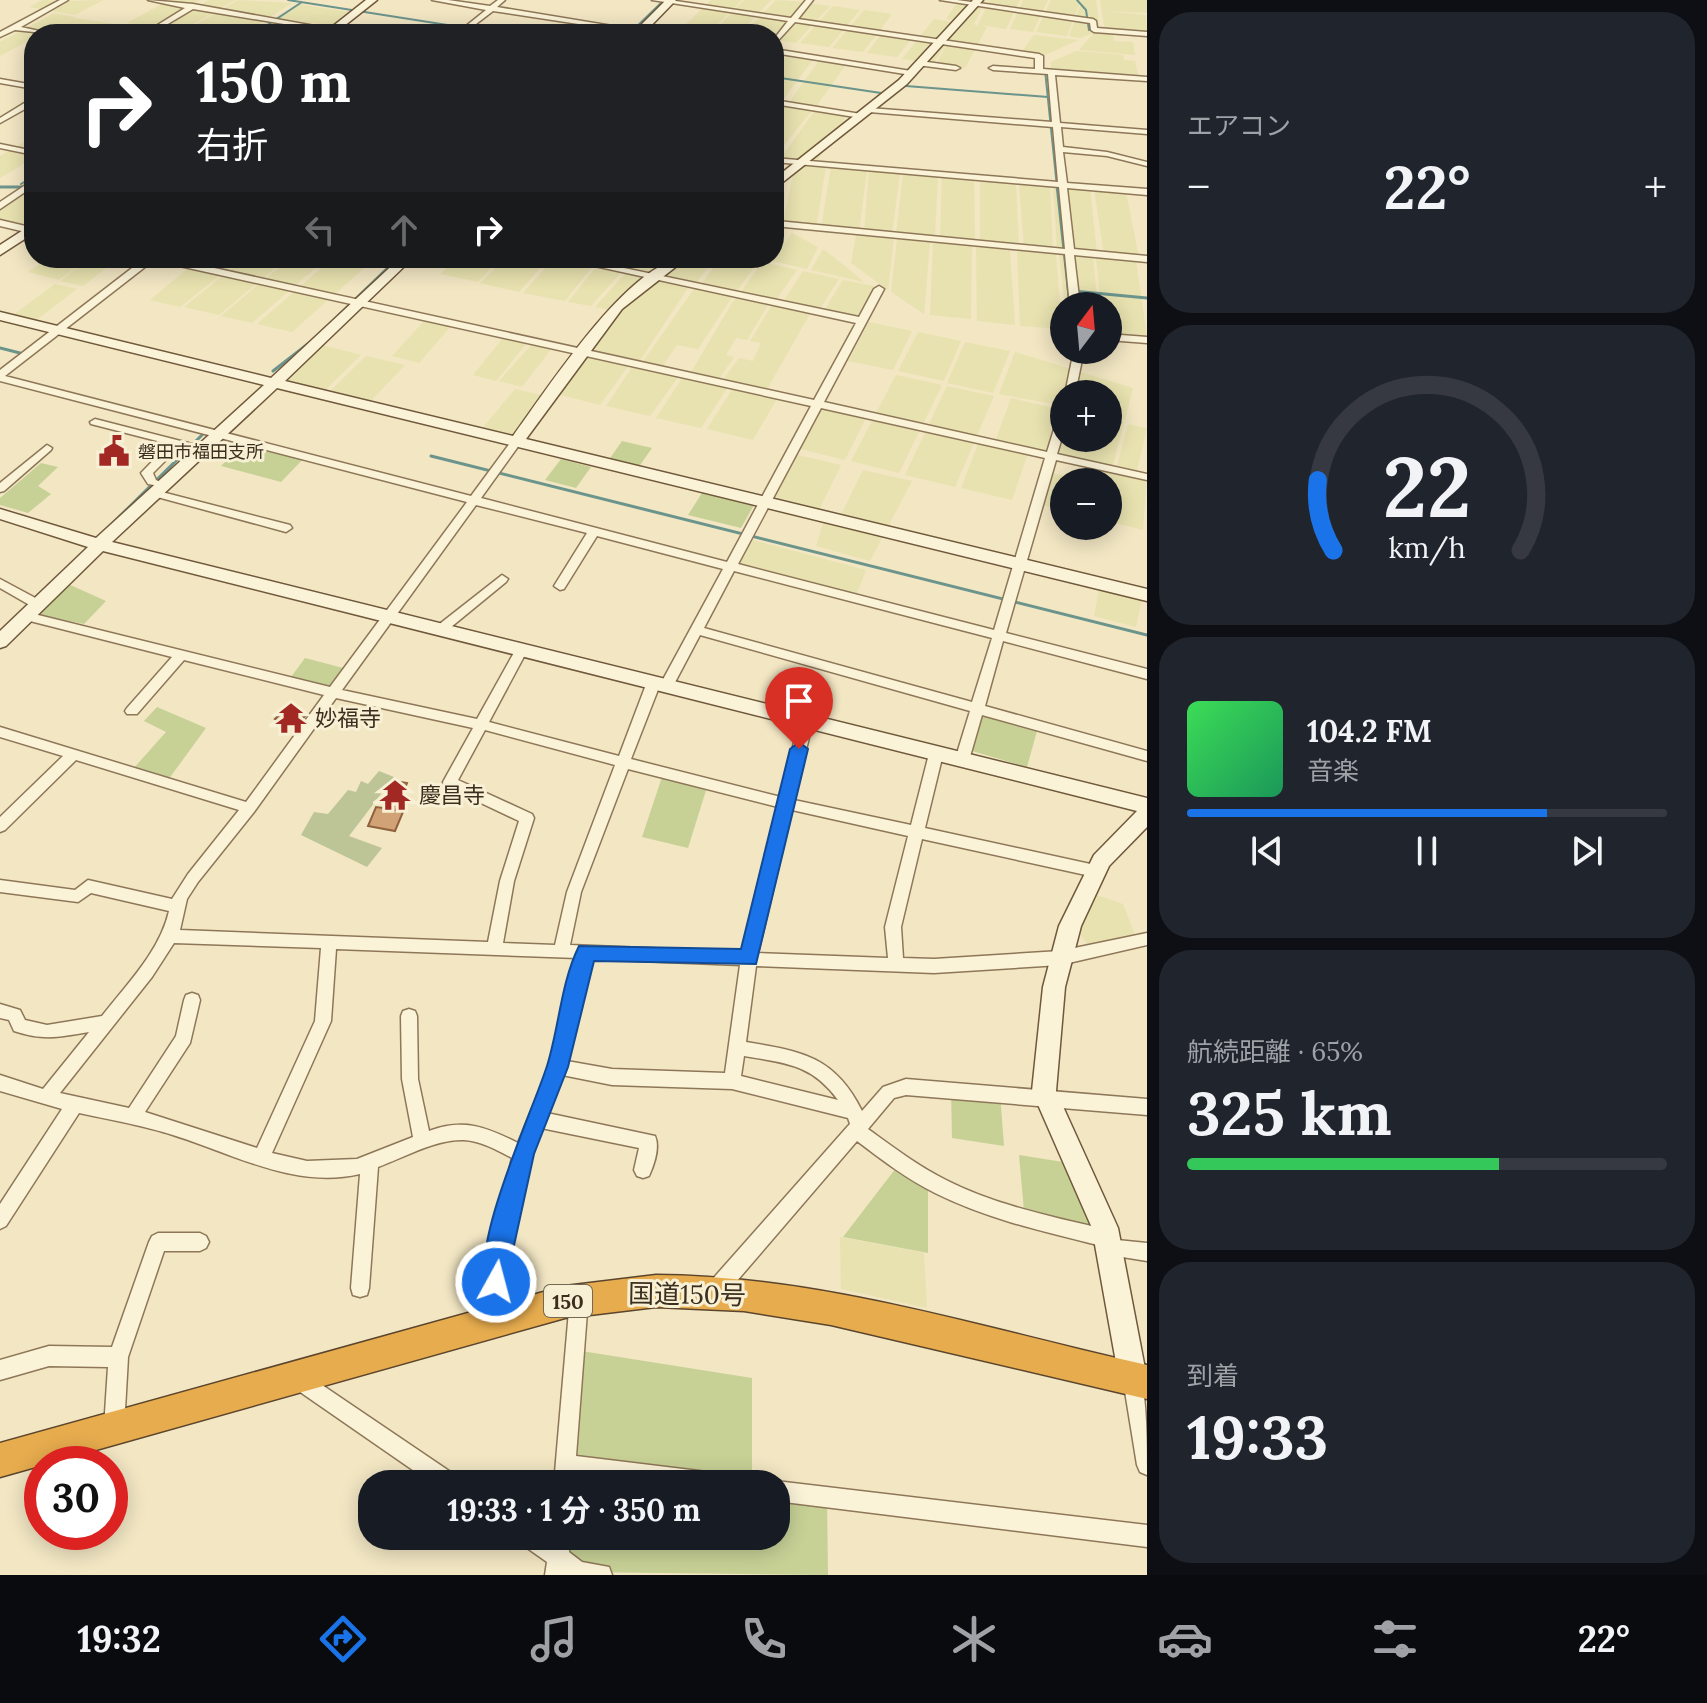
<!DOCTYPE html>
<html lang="ja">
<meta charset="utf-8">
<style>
body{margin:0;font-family:Lora,"Noto Sans JP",serif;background:#20242c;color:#f1f3f6;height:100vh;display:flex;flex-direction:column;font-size:30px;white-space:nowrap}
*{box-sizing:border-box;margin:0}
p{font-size:26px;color:#9ea1a6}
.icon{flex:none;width:44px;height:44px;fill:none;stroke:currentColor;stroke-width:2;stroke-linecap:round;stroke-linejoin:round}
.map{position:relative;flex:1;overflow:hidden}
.side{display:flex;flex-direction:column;gap:12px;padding:12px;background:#0d0f14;width:560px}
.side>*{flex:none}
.guide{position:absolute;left:24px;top:24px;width:760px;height:244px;border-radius:32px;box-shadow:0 4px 20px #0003;background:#202124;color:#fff;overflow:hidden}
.needle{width:52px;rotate:16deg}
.tools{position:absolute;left:1050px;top:292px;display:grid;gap:16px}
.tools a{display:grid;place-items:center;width:72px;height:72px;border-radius:50%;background:#171b24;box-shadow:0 4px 20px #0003;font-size:40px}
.speed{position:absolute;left:24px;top:1446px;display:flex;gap:16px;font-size:40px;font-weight:700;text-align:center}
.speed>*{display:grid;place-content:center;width:104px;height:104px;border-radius:50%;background:#171b24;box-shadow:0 4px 20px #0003;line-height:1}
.speed .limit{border:12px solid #d22;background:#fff;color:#111}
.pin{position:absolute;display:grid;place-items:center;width:68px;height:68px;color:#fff;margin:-82px -34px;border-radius:50% 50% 50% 0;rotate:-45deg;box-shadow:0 0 8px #0007}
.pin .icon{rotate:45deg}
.me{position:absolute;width:88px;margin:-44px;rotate:7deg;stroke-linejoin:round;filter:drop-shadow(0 0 6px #0008)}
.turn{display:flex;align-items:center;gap:28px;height:168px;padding:0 40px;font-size:36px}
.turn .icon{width:104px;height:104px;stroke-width:2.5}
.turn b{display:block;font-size:56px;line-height:68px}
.lanes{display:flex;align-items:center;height:76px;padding:0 40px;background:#0003;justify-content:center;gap:40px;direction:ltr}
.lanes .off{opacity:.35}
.big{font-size:60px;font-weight:700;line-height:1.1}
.side .tile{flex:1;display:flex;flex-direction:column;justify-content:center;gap:12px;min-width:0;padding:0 28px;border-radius:32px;background:#20242c}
.side .dial{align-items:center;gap:0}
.dial svg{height:208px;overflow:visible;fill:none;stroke:#363941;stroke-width:7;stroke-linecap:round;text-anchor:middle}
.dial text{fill:#f1f3f6;stroke:none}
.song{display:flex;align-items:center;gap:24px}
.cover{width:96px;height:96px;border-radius:12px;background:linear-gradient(135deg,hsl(130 70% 55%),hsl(150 70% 35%))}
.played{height:8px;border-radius:4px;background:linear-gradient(90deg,#1a73e8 75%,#363941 75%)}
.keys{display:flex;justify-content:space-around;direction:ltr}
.heat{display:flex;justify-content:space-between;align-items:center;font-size:44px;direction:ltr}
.charge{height:12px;border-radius:6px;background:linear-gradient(90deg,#34c759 65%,#363941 0)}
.trip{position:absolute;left:358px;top:1470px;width:432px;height:80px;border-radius:32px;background:#171b24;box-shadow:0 4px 20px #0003;font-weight:700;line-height:80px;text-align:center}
.tab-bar{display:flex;height:128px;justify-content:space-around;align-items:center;background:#090b0e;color:#9ea1a6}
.tab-bar .icon{width:56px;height:56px}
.tab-bar .current{color:#1a73e8}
.tab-bar b{font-size:36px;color:#f1f3f6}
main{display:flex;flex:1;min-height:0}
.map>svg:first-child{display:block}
.farmland{fill:#e8e2b0}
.green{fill:#c7d196}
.cemetery{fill:#bdc596}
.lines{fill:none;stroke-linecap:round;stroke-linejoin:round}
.stream-far1{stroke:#6b948c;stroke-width:2}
.stream{stroke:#6b948c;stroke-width:3}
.building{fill:#d2a277;stroke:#8f613c;stroke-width:2}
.street-casing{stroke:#8e7758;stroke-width:3}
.secondary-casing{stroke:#70583b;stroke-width:3}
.highway-casing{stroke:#5b452d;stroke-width:3}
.street{fill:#fbf3d8;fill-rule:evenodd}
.secondary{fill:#fbf3d8;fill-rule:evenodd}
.highway{fill:#e7ac4e;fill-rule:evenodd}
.route{fill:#1a73e8;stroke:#114b97;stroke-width:2}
.labels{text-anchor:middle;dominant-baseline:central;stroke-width:6;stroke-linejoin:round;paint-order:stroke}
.far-poi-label{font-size:18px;fill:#3c2e1e;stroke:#f8f0d4;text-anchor:start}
.shield{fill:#f8f0d4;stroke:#746855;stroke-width:2}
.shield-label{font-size:20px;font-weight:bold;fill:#3c2e1e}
.poi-label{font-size:22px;fill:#3c2e1e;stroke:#f8f0d4;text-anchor:start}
.near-street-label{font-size:26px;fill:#3c2e1e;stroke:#f8f0d4}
</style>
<main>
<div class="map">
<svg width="1147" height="1575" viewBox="0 0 1147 1575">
<rect width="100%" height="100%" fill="#f2e6c3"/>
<path class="farmland" d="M42,0L74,1L103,0L75,15L29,7Z
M169,0H200L152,27L127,23Z
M209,0H235L178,33L159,29Z
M238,0L292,3L243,34L181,33Z
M711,0H742L712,30L684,26Z
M744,0H771L739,34L714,31Z
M776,0L805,2L774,36L743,34Z
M959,0H986L974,24L977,26L990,0H1020L1006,29L980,25L987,27L965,68L936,64L948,43L933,63L902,59L934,19L952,22L936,40L957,21L946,19Z
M1023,0H1048L1033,32L1010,29Z
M1051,0H1081L1067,36L1036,32Z
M1082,0H1096L1100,31L1080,38L1069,36Z
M1100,0H1147V13L1105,11L1146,15L1147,33L1105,31Z
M806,3L830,6L796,43L775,40Z
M298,4L323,8L357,13L339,27L311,23L298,34H283L318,10L280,34H248Z
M833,6L860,10L829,47L800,43Z
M864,10L892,14L863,52L832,48Z
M54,13L75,17V18L123,25L108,34H45L74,18L42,34H34V38L0,56V42Z
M1095,32L1113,33L1114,41L1133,42L1135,55L1079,50Z
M882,33L913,37L897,57L867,53Z
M1034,35L1078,40L1041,57L1020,54Z
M1076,51L1123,55L1124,60L1135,61L1139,79L1051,72V62Z
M789,53L815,57L782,101L774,100V73Z
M820,59L847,63L815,108L788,104Z
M786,105L813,109L774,158V122Z
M816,109L848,114L815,164L826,166L816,228L783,225L795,163L780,159Z
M34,136V158L0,178V156Z
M831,166L867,170L859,232L821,229Z
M869,170L900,173L892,234L864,232Z
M903,173L938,175L935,237L896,234Z
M942,176L974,179L975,243L940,240Z
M980,180L1016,183L1019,247L980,244Z
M1019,183L1050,186L1053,250L1024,247Z
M1053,186L1090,189L1097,253L1057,250Z
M1094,189L1126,192L1139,258L1104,255Z
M24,190L34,192V227L30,230L0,223V206Z
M792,233L818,247L807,269L772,261Z
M856,235L894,239L888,290L851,263Z
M897,239L930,242L924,314L891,292Z
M933,242L972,246L971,319L930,315Z
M976,246L1010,249L1015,325L977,321Z
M823,249L850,270L864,282L811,270Z
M1017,250L1056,254L1062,329L1020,326Z
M1059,255L1093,258L1098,306H1065Z
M49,258L79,265L59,280L28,272Z
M91,258H119L83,286L60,281Z
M176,258H242L180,307L150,300L191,266L171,261Z
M245,258H287L219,315L184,307Z
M290,258H327L252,323L221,316Z
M333,258L371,262L292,332L257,324Z
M458,258H500L478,282L440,274Z
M505,258H549L519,292L480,283Z
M554,258H599L565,301L523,293Z
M603,258H634L591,306L568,302Z
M639,258H675L610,310L595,307Z
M686,258H715L695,285L662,279Z
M721,258H740L758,262L736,292L701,284Z
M1096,258L1136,261L1147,336L1108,333V306H1101Z
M762,262L797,270L776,300L741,292Z
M803,271L839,279L819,310L783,302Z
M843,280L879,287L861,319L824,311Z
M655,281L688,288L639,362L591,352L623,307Z
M55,284L77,289L31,324L9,318Z
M694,289L732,297L698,349L677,345L662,367L642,363Z
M735,298L768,305L747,340L736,338L726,355L734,357L719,379L690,374Z
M772,305L811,312L766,391L723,380L739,358L753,361L761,343L750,341Z
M426,319L452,325L419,363L392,356Z
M869,322L912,331L893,370L848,361Z
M918,332L961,341L944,381L898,371Z
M503,338L527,343L496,381L473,375Z
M965,342L1010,351L993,393L947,383Z
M532,344L552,348L522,387L499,381Z
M322,345L361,355L319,396L279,386Z
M1015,352L1133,388L1125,420L1108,416V394H1064V406L999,394Z
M366,356L405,365L365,407L324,397Z
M588,356L629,365L600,405L557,394Z
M633,366L679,376L650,416L606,406Z
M896,375L942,385L899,473L851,461Z
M683,377L728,387L701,428L656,418Z
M947,386L994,396L955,487L905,475Z
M733,388L778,397L753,440L707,429Z
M515,389L550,397L517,441L480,431Z
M1011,398L1064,410V438H1108V419L1124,422L1112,469L1116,470L1128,424L1147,428L1136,474L1147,477L1143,530L1108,521V482H1089L1093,465L1029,450L1012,500L961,488L980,439L995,442Z
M822,403L868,414L845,460L797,448Z
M793,454L841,465L816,516L766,503Z
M863,470L912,481L870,561L816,546L824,521L837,523Z
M1046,472L1083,480L1064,482V510L1037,504Z
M745,538L866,570L856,596L735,563Z
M1100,584L1143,594L1136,627L1094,616Z
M1090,893L1123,904L1137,940L1092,951L1075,927Z
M840,1237L924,1253L927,1308L841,1289Z"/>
<path class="green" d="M246,441L306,456L281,482L221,466Z
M622,441L652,448L638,468L608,461Z
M561,459L591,467L576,488L545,480Z
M41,463L58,467L38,486L51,494L28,513L0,505V498Z
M702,493L754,505L741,528L688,515Z
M68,584L106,601L84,624L38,615Z
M305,658L347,669L332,689L291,677Z
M157,707L206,728L168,780L133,769L166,732L144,721Z
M976,713L1037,731L1027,767L965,749Z
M663,774L708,784L688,848L642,837Z
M951,1090L1000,1093L1004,1146L952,1138Z
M1019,1155L1063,1162L1093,1221V1231L1024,1211Z
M896,1168L928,1189V1253L843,1237Z
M575,1350L752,1378V1484H564Z
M776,1491L827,1497L828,1575L579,1572L560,1536H776Z"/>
<path class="cemetery" d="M379,771L394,777L349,836L382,848L367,867L301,835L314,812L328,814L348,790L356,792L361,781L368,784Z"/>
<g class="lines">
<path class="stream-far1" d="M288,0L505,34
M1077,0L1086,10L1089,30
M254,34L302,2
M629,34L664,0
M1045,70L1057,187
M774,77L881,93
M906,86L1048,97
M21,184L34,176
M0,187H34"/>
<path class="stream" d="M1057,185L1070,306
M0,187H34
M374,258L394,262
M1073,291L1147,298
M339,315L398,258
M0,348L20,353
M273,371L309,343
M431,456L1147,635
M113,523L202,435"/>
</g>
<path class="building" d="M287,707L305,716L295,728L275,719Z
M394,781L407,783L396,810L403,812L395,831L368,826L376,807L383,808Z"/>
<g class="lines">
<defs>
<path id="street" d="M60,0H68L21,27L53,34L15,30L0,37V32Z
M148,0L193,4L359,34H344L193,9L151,34H143L185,8Z
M432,0H448L490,6L498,0H505L497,7L661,34H644L493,11L463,34H456L486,10Z
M652,0H669L791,18L806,0H813L798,19L1039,54L1043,56V69L1147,77V81L1055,75L1060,123L1147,130V134L1061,127L1063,147L1107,152L1147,162V166L1107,156L1063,152L1067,183L1147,189V195L1067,188L1074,249L1147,256V262L1074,255L1080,306H1070L1065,254L774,226V222L777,221L1065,249L1059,187L774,162V158L1058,182L1053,127L869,112L865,110L869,108L1052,122L1048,74L993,70L989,68L993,66L1035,69V58L795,22L774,45V39L788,21Z
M940,0H957L1093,19L1096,21L1097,28L1147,32V36L1094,32L1091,30L1090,23Z
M774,49L911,71L915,73L911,75L774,53Z
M920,61L956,66L960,68L956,70L917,65Z
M0,79L34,85V89L0,83Z
M31,99H34V104L0,123V118Z
M774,100L861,114L865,116L861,118L774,104Z
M0,144L34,151V155L0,148Z
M24,186L31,188L0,209V202Z
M0,220L34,228V234L0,226Z
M145,258H169L814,400L856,323L558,258H576L859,317L874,289L879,286L884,289L824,402L1047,452L1059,413L1064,410V431L1057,454L1147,474V480L1056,460L1006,633L1147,669V679L1003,641L985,706L1147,751V761L982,715L969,760L962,765L955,760L970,711L700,635L672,688H662L660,685L723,569L597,536L564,589L560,590L554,586L587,533L476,505L342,690L477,719L516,649L522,645L528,649L489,722L619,756L647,682L654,677L661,682L631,759L781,797L799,721L806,716L813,721L794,800L911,825L929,754L931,750H941L943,754L925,828L1095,865L1100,867L1102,871L1100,875L1095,877L922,839L901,927L903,958L934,959L1060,951L1147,933V945L1060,965L934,973L756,966L746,1042C801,1051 835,1056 862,1111L883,1087L906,1079L1147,1099V1115L906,1095L894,1098L868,1129C893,1147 918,1166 946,1180C997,1206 1054,1217 1108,1230L1114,1233L1117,1240L1147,1243V1261L1104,1254L1102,1246C1045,1232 987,1219 935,1193C907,1179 882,1160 857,1141L724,1296L717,1298L710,1296L708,1289L710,1282L848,1126L850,1124L848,1118L732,1089L612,1085L562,1075L547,1113L655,1136C660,1147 654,1165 649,1176L643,1178L637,1176L634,1170L639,1148L541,1128C525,1169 509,1227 506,1272C505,1289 519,1310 513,1326L506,1328L499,1326L487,1282L489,1253L512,1158C497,1150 481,1141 464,1140C436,1139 405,1157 378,1167L369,1288L367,1295L360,1297L353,1295L351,1288L360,1174C291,1190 227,1150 163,1132C135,1124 107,1119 79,1113L6,1226L0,1229V1204L62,1109L0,1091V1075L43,1089L89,1032C59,1037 44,1041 14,1031L9,1020L0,1018V1004L20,1010L25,1020L47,1025L102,1016C127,984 160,951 169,911L91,893L78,902L0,892V880L75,890L88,880L172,899L188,874L239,810L76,760L5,830L0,832V817L63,756L0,737V727L246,802L324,695L184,660L137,714H127L125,711L127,708L172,657L22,619L20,616L22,613L26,612L330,687L467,502L0,381V370ZM154,260L157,261L811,406L727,562L481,498L522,441L521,439H513L471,496L5,376ZM821,408L1045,458L994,630L738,564ZM734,571L992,638L972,702L704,628ZM336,698L473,728L443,782L445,786L519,821L500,881L488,942L180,930L187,899L198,882L254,812ZM485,730L615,765L567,892L555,945L503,943L514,881L534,818L532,814L458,780ZM628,769L778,807L743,952L570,945L581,892ZM792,810L908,836L885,927L888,958L758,953ZM174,943L321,948L315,1021L257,1148L145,1112L190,1043L200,1000L198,995L192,993L186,995L184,1000L176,1036L129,1108L60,1093L152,977ZM336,949L577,958L549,1067L518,1143C486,1127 464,1118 429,1131L418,1079L417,1016L415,1011L409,1009L403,1011L401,1016L402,1079L413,1137L357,1159L307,1161L272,1153L331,1021ZM592,959L740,965L725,1073L612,1069L567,1061ZM744,1056C785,1063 812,1064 838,1100L741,1076Z
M1108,334L1147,337V343L1108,340Z
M1074,350H1084L1075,394H1065Z
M95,419L204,447L205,449L200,452L179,447L153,473L156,480L168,485L166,487L148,484L141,473L169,444L91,424L90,422Z
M47,445L52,448L51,450L4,491L0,492V483Z
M154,490L290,525L292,528L286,532L150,495V491Z
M502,575L508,579L506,582L445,632H437L435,629L437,626Z
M0,579L41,601L43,604L37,608L33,607L0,588Z
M158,1233H200L206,1236L209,1242L206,1248L200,1251H164L128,1357L124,1428L121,1435L114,1438L107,1435L104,1428L108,1367L49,1366L0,1380V1360L49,1346L112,1347L149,1242L152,1236Z
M579,1290L586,1292L588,1299L576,1456L724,1474L731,1477L734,1484H639L575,1476L574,1484H554L570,1299L572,1292Z
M297,1368L458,1477L461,1484H433L290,1385L287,1378L290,1371Z
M1133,1369L1140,1372C1147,1403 1147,1442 1147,1475L1140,1472L1137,1465L1123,1379L1126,1372Z
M776,1481L1147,1525V1547L776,1501V1484H769Z
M516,1536H545L549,1539V1536H571L569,1552L582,1562L609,1567L612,1575H545L547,1562L520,1543Z"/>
<path id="secondary" d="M366,0H377L334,34H323Z
M666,0H676L643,34H632Z
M973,0H983L907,84L774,189V179L899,80Z
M34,223V233L0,255V245Z
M400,258H413L285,381L513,436C546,391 631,258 687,258L622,309L526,439L1147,589V601L277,388L112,542L1147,798V827L1109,866L1081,926L1065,987L1056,1091L1118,1228L1147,1379L1143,1389L1133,1393L1123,1389L1119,1379L1092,1228L1032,1091L1043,987L1059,926L1094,855L1137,811L103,551L6,646L0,648V631L88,547L0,519V509L96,538L264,385L0,320V312L271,378Z"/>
<path id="highway" d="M656,1275C823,1276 985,1329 1147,1365V1399L831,1325L744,1311L656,1307L565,1318L0,1477V1443L565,1286Z"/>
</defs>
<use href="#street" class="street-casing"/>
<use href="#secondary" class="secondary-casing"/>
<use href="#highway" class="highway-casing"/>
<use href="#street" class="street"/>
<use href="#secondary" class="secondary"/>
<use href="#highway" class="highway"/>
</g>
<path class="route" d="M799,742L808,749L756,964L594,961L568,1067L534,1154L504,1291L496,1295L487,1291C469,1247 532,1113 547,1066C559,1028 561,982 579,946L741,949L790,749Z"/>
<defs>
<symbol id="civic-bare" viewBox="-9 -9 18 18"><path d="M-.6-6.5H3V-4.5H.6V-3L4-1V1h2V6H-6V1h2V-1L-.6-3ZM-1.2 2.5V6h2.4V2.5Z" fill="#a22923" stroke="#f8f0d4" stroke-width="2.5" paint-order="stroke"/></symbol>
<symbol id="temple-bare" viewBox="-9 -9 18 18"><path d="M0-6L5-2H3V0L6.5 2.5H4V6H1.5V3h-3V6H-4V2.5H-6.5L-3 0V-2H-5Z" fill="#a22923" stroke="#f8f0d4" stroke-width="2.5" paint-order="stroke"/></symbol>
</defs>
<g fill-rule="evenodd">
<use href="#civic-bare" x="92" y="429" width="44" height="44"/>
<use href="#temple-bare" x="269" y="696" width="44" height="44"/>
<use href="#temple-bare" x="373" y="773" width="44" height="44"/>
</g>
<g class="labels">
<g class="far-poi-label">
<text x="138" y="451">磐田市福田支所</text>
</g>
<rect class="shield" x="544" y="1285" width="48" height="32" rx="6"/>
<g class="shield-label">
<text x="568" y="1301">150</text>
</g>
<g class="poi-label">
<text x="315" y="718">妙福寺</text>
<text x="419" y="795">慶昌寺</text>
</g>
<g class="near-street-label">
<text transform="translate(687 1294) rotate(1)">国道150号</text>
</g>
</g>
</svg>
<div class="tools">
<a><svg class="needle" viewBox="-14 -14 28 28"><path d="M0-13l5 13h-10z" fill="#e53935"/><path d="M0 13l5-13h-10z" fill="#9ea1a6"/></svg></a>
<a>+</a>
<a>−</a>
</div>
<div class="speed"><div class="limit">30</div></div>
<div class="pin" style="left:799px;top:749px;background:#d93025"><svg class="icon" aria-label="arrive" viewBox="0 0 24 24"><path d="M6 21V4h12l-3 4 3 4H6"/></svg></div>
<svg class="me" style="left:496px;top:1282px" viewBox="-20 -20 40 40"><circle r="17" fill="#1a73e8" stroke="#fff" stroke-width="3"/><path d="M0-11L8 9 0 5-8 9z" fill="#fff"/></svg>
<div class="trip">19:33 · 1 分 · 350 m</div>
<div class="guide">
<div class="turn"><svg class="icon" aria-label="right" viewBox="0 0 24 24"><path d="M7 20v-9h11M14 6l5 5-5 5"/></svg><div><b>150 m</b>右折</div></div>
<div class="lanes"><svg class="icon off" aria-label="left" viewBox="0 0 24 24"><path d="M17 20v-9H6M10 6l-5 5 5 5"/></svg><svg class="icon off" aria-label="ahead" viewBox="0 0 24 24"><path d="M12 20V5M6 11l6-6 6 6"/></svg><svg class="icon" aria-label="right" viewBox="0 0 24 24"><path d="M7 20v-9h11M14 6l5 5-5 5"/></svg></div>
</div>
</div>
<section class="side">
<div class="tile"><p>エアコン</p>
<div class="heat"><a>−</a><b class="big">22°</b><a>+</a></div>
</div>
<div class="tile dial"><svg viewBox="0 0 100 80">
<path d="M14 69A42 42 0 1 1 86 69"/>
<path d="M14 69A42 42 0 0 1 8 42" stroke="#1a73e8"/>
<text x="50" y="56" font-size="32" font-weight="700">22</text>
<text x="50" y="72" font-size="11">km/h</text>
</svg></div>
<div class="tile">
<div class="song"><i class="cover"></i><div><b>104.2 FM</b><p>音楽</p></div></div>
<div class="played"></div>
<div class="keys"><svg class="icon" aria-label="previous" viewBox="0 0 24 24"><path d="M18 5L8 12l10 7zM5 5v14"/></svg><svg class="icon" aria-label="pause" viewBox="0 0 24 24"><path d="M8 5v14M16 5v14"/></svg><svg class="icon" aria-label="next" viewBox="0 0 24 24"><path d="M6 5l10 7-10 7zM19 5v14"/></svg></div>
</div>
<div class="tile"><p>航続距離 · 65%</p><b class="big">325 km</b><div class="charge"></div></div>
<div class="tile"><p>到着</p><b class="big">19:33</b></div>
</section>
</main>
<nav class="tab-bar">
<b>19:32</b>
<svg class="icon current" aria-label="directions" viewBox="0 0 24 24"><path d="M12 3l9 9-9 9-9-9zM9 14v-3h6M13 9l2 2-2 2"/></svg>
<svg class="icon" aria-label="music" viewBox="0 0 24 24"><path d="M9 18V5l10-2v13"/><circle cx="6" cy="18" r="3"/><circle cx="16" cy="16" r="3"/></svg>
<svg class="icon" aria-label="phone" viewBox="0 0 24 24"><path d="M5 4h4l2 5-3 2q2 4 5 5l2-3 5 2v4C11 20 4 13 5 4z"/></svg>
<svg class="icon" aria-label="climate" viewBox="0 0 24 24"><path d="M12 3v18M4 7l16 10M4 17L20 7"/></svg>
<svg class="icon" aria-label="car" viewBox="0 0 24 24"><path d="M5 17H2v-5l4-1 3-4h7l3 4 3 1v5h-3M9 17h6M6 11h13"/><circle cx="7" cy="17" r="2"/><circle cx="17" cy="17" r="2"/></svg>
<svg class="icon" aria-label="filters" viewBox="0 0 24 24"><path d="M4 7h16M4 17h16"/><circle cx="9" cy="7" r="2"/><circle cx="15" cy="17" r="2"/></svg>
<b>22°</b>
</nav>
